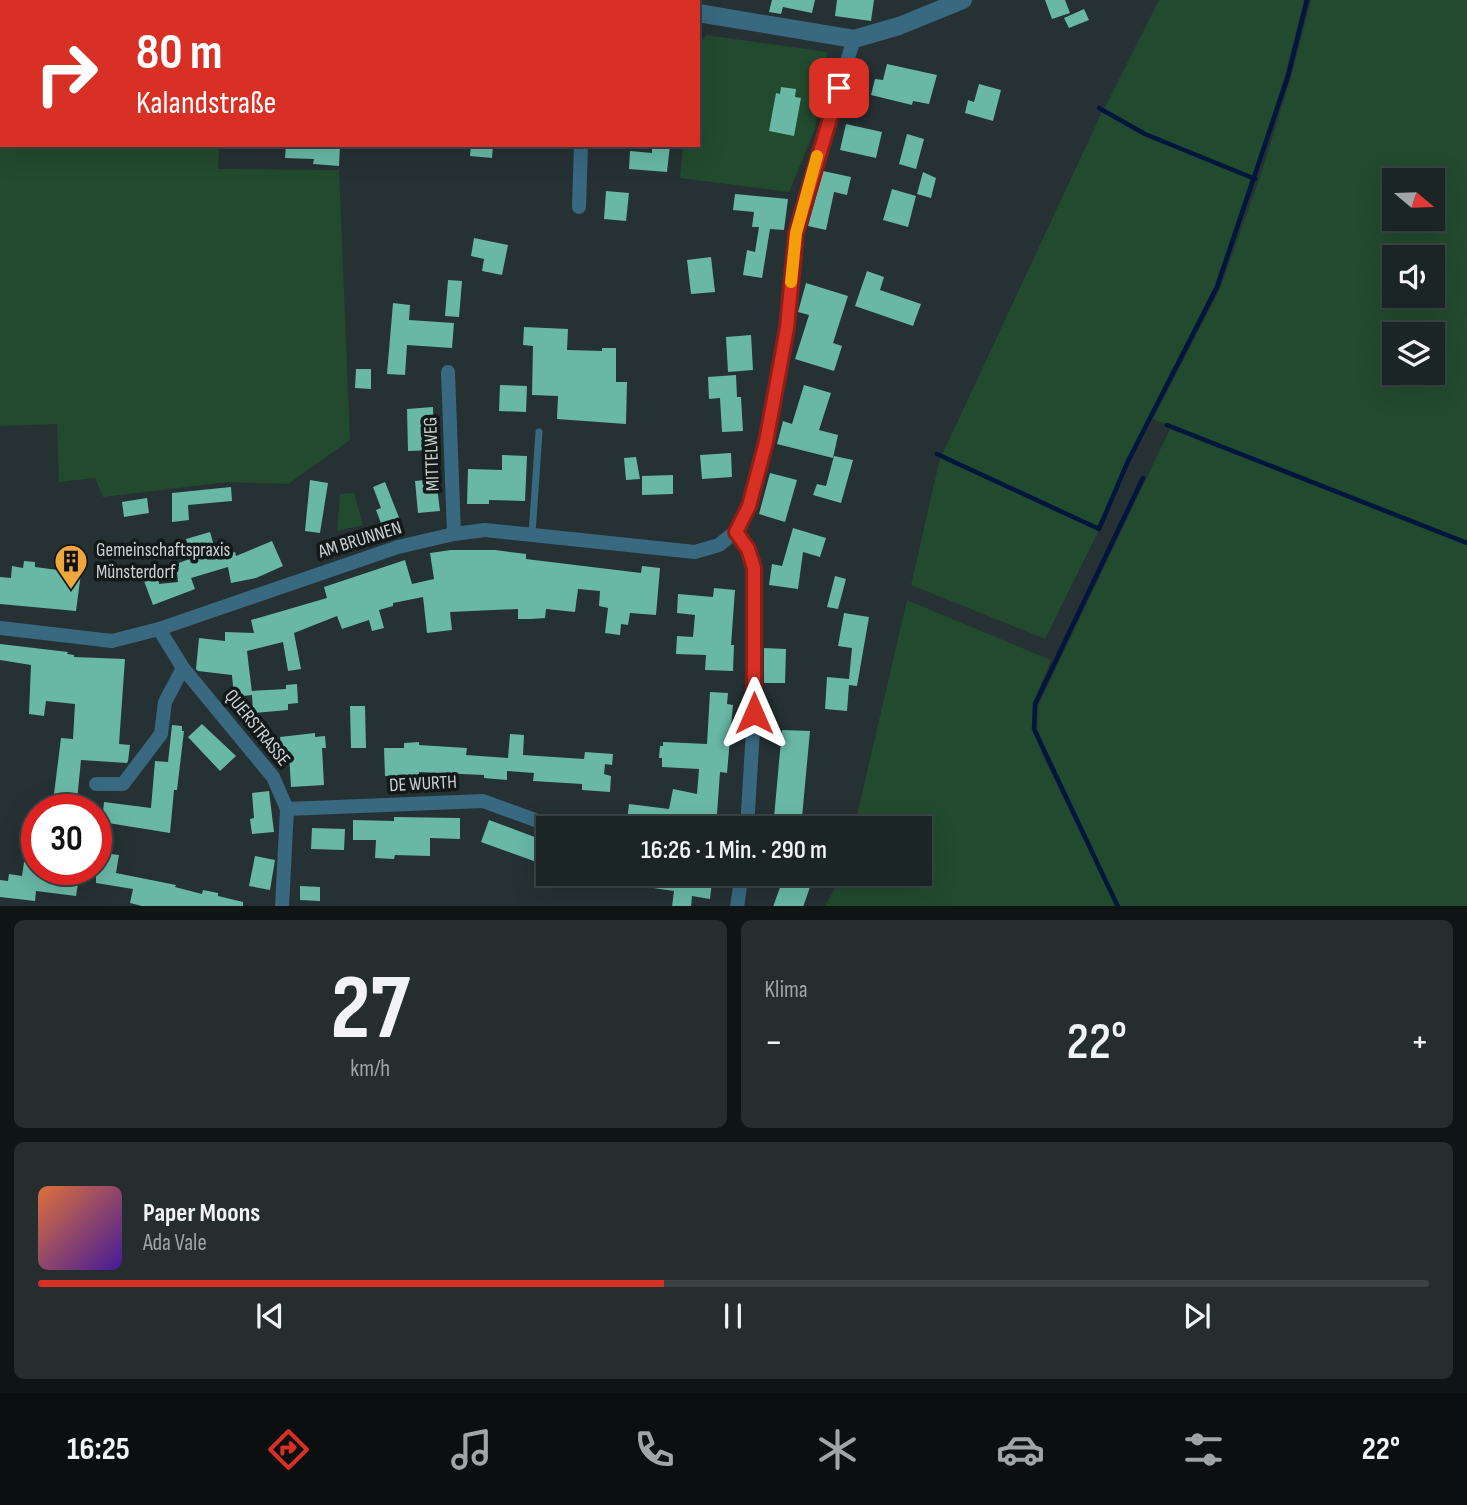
<!DOCTYPE html>
<html lang="de">
<meta charset="utf-8">
<style>
body{margin:0;font-family:"Sofia Sans Condensed",sans-serif;background:#252d2e;color:#f1f3f6;height:100vh;display:flex;flex-direction:column;font-size:26px;white-space:nowrap}
*{box-sizing:border-box;margin:0}
p{font-size:23px;color:#a0a5a7}
.icon{flex:none;width:38px;height:38px;fill:none;stroke:currentColor;stroke-width:2;stroke-linecap:round;stroke-linejoin:round}
.map{position:relative;height:906px;overflow:hidden}
.drawer{display:flex;flex-direction:column;gap:14px;padding:14px;background:#0f1415;flex:1}
.drawer>*{flex:none}
.guide{position:absolute;left:0px;top:0px;width:700px;height:147px;box-shadow:0 7px 28px #0002,0 0 0 2px #3a4243;background:#d93025;color:#fff;overflow:hidden}
.needle{width:46px;rotate:109deg}
.controls{position:absolute;left:1382px;top:168px;display:grid;gap:14px}
.controls a{display:grid;place-items:center;width:63px;height:63px;border-radius:0px;background:#1c2526;box-shadow:0 7px 28px #0002,0 0 0 2px #3a4243;font-size:35px}
.speed{position:absolute;left:21px;top:794px;display:flex;gap:14px;font-size:35px;font-weight:700;text-align:center}
.speed>*{display:grid;place-content:center;width:91px;height:91px;border-radius:50%;background:#1c2526;box-shadow:0 7px 28px #0002,0 0 0 2px #3a4243;line-height:1}
.speed .limit{border:10px solid #d22;background:#fff;color:#111}
.pin{position:absolute;display:grid;place-items:center;width:60px;height:60px;color:#fff;margin:-30px;border-radius:14px;box-shadow:0 4px 10px #0006}
.me{position:absolute;width:77px;margin:-38px;rotate:0deg;stroke-linejoin:round;filter:drop-shadow(0 0 5px #0008)}
.turn{display:flex;align-items:center;gap:24px;height:147px;padding:0 21px;font-size:32px}
.turn .icon{width:91px;height:91px;stroke-width:2.5}
.turn b{display:block;font-size:49px;line-height:60px}
.big{font-size:52px;font-weight:600;line-height:1.1}
.drawer .tile{flex:1;display:flex;flex-direction:column;justify-content:center;gap:10px;min-width:0;padding:0 24px;border-radius:10px;background:#252d2e}
.drawer .dial{align-items:center;gap:0}
.dial b{font-size:91px;line-height:1}
.song{display:flex;align-items:center;gap:21px}
.cover{width:84px;height:84px;border-radius:10px;background:linear-gradient(135deg,hsl(20 70% 55%),hsl(260 70% 35%))}
.played{height:7px;border-radius:4px;background:linear-gradient(90deg,#d93025 45%,#3a4243 45%)}
.keys{display:flex;justify-content:space-around;direction:ltr}
.heat{display:flex;justify-content:space-between;align-items:center;font-size:38px;direction:ltr}
.drawer .tiles{flex:1;display:grid;gap:14px;grid-template-columns:1fr 1fr}
.tile:last-child{grid-column:span 2}
.trip{position:absolute;left:536px;top:816px;width:396px;height:70px;border-radius:0px;background:#1c2526;box-shadow:0 7px 28px #0002,0 0 0 2px #3a4243;font-weight:600;line-height:70px;text-align:center}
.dock{display:flex;height:112px;justify-content:space-around;align-items:center;background:#0b0f0f;color:#a0a5a7}
.dock .icon{width:49px;height:49px}
.dock .active{color:#d93025}
.dock b{font-size:32px;color:#f1f3f6}
.map>svg:first-child{display:block}
.green{fill:#224a2e;fill-rule:evenodd}
.lines{fill:none;stroke-linecap:round;stroke-linejoin:round}
.stream{stroke:#00163d;stroke-width:4.5}
.building{fill:#69b8a6}
.service{stroke:#386980;stroke-width:7}
.minor{stroke:#386980;stroke-width:14}
.tertiary{stroke:#386980;stroke-width:18}
.route-casing{stroke:#8d1f18;stroke-width:18}
.route{stroke:#d93025;stroke-width:12}
.slow{stroke:#f59e0b;stroke-width:12}
.labels{text-anchor:middle;dominant-baseline:central;stroke-width:7;stroke-linejoin:round;paint-order:stroke}
.street-label{font-size:19px;fill:#ccd3d4;stroke:#131819}
.poi-label{font-size:19px;fill:#ccd3d4;stroke:#131819;text-anchor:start}
</style>
<div class="map">
<svg width="1467" height="907" viewBox="0 0 1467 907">
<rect width="100%" height="100%" fill="#263133"/>
<path class="green" d="M0,0H228L2,2V145H219L218,169L339,170L350,440L288,484L229,482L103,497L95,478L59,482L57,424L0,426Z
M1159,0H1304L1285,75L1253,176L1146,133L1104,109Z
M1311,0H1467V542L1153,419L1220,289L1261,174L1291,77ZM1433,180V219H1395V180ZM1433,257V296H1395V257ZM1433,334V373H1395V334Z
M706,35L827,52L815,129L789,192L680,178L683,145H698V46Z
M1102,112L1144,136L1251,179L1215,285L1127,460L1098,526L942,455Z
M1170,429L1467,545V906H1120L1048,755L1037,728L1038,706Z
M940,458L1099,530L1045,639L911,585Z
M354,493L363,525L337,531L340,494Z
M907,600L1051,660L1033,704V729L1043,756L1116,906H825L843,873H919V828H854Z"/>
<g class="lines">
<path class="stream" d="M1099,108L1145,134L1255,179
M1167,425L1467,543
M937,454L1099,529L1128,461L1217,287L1288,76L1307,0
M1118,907L1034,729L1035,704L1143,478"/>
</g>
<path class="building" d="M772,0H815L812,13L783,7L781,14L769,12Z
M837,0H874L871,21L835,16Z
M1045,0H1065L1070,13L1052,19Z
M1084,9L1089,20L1069,28L1064,18Z
M887,64L937,75L929,104L913,101L912,105L871,95L875,79L883,80Z
M979,84L1001,90L993,121L965,113L968,100L974,102Z
M781,87L796,89L795,97L801,98L794,136L769,131L776,93L780,94Z
M846,124L882,132L876,158L840,150Z
M907,134L924,139L916,169L899,164Z
M286,145H340L339,166L313,164L314,159L285,158Z
M471,145H493L492,158L470,156Z
M652,145H670L667,172L629,169L630,151L652,153Z
M823,171L851,177L847,195L834,192L826,230L808,226Z
M923,172L936,178L931,198L917,194Z
M892,189L916,196L908,227L883,220Z
M606,191L629,193L626,221L604,219Z
M735,194L788,199L784,230L770,229L762,278L743,275L747,250L755,252L759,227H752L754,212L733,210Z
M474,238L508,245L502,275L482,271L484,259L471,256Z
M711,257L715,292L691,294L687,260Z
M867,271L884,277L880,290L921,304L913,326L855,306Z
M448,280L462,281L459,317L445,316Z
M806,283L848,296L833,343L842,346L834,371L795,359L809,315L798,312Z
M393,303L410,305L409,320L454,323L452,348L407,345L405,375L387,374Z
M524,327L568,329L567,350L602,351V348H616V382H627L626,424L557,419L558,396L532,395L533,346L523,345Z
M751,335L753,370L728,372L726,337Z
M356,369H371V389L355,388Z
M736,375L737,397H741L743,431L722,432L720,398L709,399L708,377Z
M500,385L527,386L526,412L499,411Z
M804,385L831,393L819,430L838,435L833,458L777,444L783,421L792,424Z
M433,407L434,450L408,451L407,409Z
M731,453L732,477L702,479L700,455Z
M502,455L527,456L525,501L489,500V504H467L468,469L502,470Z
M834,456L853,460L841,503L813,495L817,484L826,486Z
M636,457L640,479L626,480L624,458Z
M770,473L797,480L785,522L759,514Z
M673,475V494L642,495V476Z
M436,479L440,511L418,513L415,481Z
M310,480L328,483L320,533L305,531Z
M385,482L400,520L382,526L376,510L381,508L373,487Z
M231,487L232,501L188,505L189,520L172,522V493Z
M147,498L149,513L124,517L122,502Z
M793,528L826,538L820,557L803,552L798,589L769,585L772,564L782,566Z
M210,532L217,556L235,552L236,556L272,541L283,566L256,578L231,583L228,567L191,578L195,589L153,605L144,581L158,576L159,584L178,582L176,564L192,558L186,539Z
M451,550H495L526,554V559L641,573L642,566L660,568L656,615L630,613L628,625L621,624L620,635L605,633L608,608L599,606L600,591L578,589L575,612L546,609L545,618L531,619H518V609L450,612L452,630L427,633L423,597L393,603V606L379,610L384,628L372,631L369,620L342,629L337,616L294,633L301,669L288,671L283,642L247,651L252,693L251,691L286,689V685L297,684L298,703L288,704V710L253,713L252,695L234,697L232,675L198,671L196,669L199,638L225,641V632L254,633L251,620L327,598L324,587L405,560L412,584L434,579L430,553Z
M24,561L35,562V567L81,573L76,611L0,604V577L11,578L12,566L23,568Z
M835,576L846,579L838,609L827,607Z
M714,588L735,590L731,645H734L733,671L705,670L706,655L676,654L677,636L693,637L695,615L677,613L678,594L713,597Z
M844,613L869,617L857,686L849,685L847,711L825,709L827,677L849,679L852,648L838,646Z
M0,644L68,652L67,654L74,655V657L125,659L119,744L130,745L128,761L127,763L81,760L76,810H52L61,738L73,739L75,704L46,701L44,716L29,714L31,665L0,660Z
M764,648L786,649L785,683H764Z
M710,692L728,693L727,704L733,705L727,773L720,772L716,828L688,827L668,823V826L660,825L659,828H626L629,804L669,809L673,789L697,794L699,769L662,767V758H659L660,746H663V742L707,744Z
M350,706H365L366,748H351Z
M202,724L236,756L220,771L188,737Z
M172,725L182,726V731H184L177,790H174L170,833L102,822L104,802L151,808L155,761L168,762Z
M782,730L810,731L801,828H773Z
M315,733V737L325,736L326,748H322L324,785L291,787L289,754L282,755L280,737Z
M510,734L524,735L523,755L584,759L585,752L613,754L612,765L605,764L604,774L611,776L610,792L582,790V784L533,781L534,773L507,771V780L484,778V775L419,772V775L385,776L384,748H404V743L419,742V745L467,748L466,755L508,758Z
M269,791L274,832L252,834L250,819L254,818L252,793Z
M394,817L460,818V839L430,838V856L395,855L394,859L375,858L376,840H353V820L394,821Z
M489,820L548,842L542,864L481,842Z
M312,828L345,829L344,850L311,849Z
M96,852L119,855L116,873L176,885L175,887L202,894L203,890L218,893V896L243,902V907H146L130,903L133,889L96,883Z
M255,856L275,860L270,890L249,886Z
M24,862L37,863V870L67,874L68,870L80,872L76,896L36,891L35,901L0,897V880L8,881L9,874L22,876Z
M596,873H632L631,885L595,881Z
M655,873H713L710,899L692,896L691,907H672L674,891L653,888Z
M785,873H815L803,907H773Z
M300,886L320,887V901L300,900Z"/>
<g class="lines">
<path class="service" d="M532,534L539,432"/>
<path class="minor" d="M591,2V0
M579,207L581,145
M448,372L454,534
M735,532L748,549L754,568V713L747,828
M0,628L112,641L159,629L398,547L454,534L485,530L695,552L719,545L735,532L749,506L766,442L787,328L796,233L816,160L854,39
M159,629L183,668L273,777L287,809L282,907
M96,784H123L161,734L165,702L183,668
M287,809L483,801L557,828
M737,907L742,873"/>
<path class="tertiary" d="M632,0L640,2
M698,13L854,39L899,26L963,0"/>
</g>
<g class="lines">
<defs>
<path id="route" d="M754,713V568L748,549L736,532L749,506L766,442L787,328L796,233L839,88"/>
</defs>
<use href="#route" class="route-casing"/>
<use href="#route" class="route"/>
<path class="slow" d="M791,282L796,233L817,156"/>
</g>
<defs>
<symbol id="building-pin" viewBox="-11 -11 22 30"><path d="M0 17L-7.5 6A9.5 9.5 0 1 1 7.5 6Z" fill="#efa73d" stroke="#131819"/><path d="M-4-6H4V6H1V3H-1V6H-4ZM-2.5-4.3h1.7v1.8h-1.7ZM.8-4.3h1.7v1.8H.8ZM-2.5-1h1.7V.8h-1.7ZM.8-1h1.7V.8H.8Z" fill="#111"/></symbol>
</defs>
<g fill-rule="evenodd">
<use href="#building-pin" x="52" y="542" width="38" height="52"/>
</g>
<g class="labels">
<g class="street-label">
<text transform="translate(432 454) rotate(-92)">MITTELWEG</text>
<text transform="translate(360 540) rotate(-17)">AM BRUNNEN</text>
<text transform="translate(257 728) rotate(51)">QUERSTRASSE</text>
<text transform="translate(423 784) rotate(-3)">DE WURTH</text>
</g>
<g class="poi-label">
<text x="96" y="550">Gemeinschaftspraxis<tspan x="96" dy="22">Münsterdorf</tspan></text>
</g>
</g>
</svg>
<div class="controls">
<a><svg class="needle" viewBox="-14 -14 28 28"><path d="M0-13l5 13h-10z" fill="#e53935"/><path d="M0 13l5-13h-10z" fill="#a0a5a7"/></svg></a>
<a><svg class="icon" aria-label="sound" viewBox="0 0 24 24"><path d="M4 9h4l5-4v14l-5-4H4zM17 9q2 3 0 6"/></svg></a>
<a><svg class="icon" aria-label="layers" viewBox="0 0 24 24"><path d="M12 4l9 5-9 5-9-5zM3 14l9 5 9-5"/></svg></a>
</div>
<div class="speed"><div class="limit">30</div></div>
<div class="pin" style="left:839px;top:88px;background:#d93025"><svg class="icon" aria-label="arrive" viewBox="0 0 24 24"><path d="M6 21V4h12l-3 4 3 4H6"/></svg></div>
<svg class="me" style="left:754px;top:713px" viewBox="-20 -20 40 40"><path d="M0-17L14 15 0 8-14 15z" fill="#d93025" stroke="#fff" stroke-width="4"/></svg>
<div class="trip">16:26 · 1 Min. · 290 m</div>
<div class="guide">
<div class="turn"><svg class="icon" aria-label="right" viewBox="0 0 24 24"><path d="M7 20v-9h11M14 6l5 5-5 5"/></svg><div><b>80 m</b>Kalandstraße</div></div>
</div>
</div>
<section class="drawer">
<div class="tiles">
<div class="tile dial"><b>27</b><p>km/h</p></div>
<div class="tile"><p>Klima</p>
<div class="heat"><a>−</a><b class="big">22°</b><a>+</a></div>
</div>
<div class="tile">
<div class="song"><i class="cover"></i><div><b>Paper Moons</b><p>Ada Vale</p></div></div>
<div class="played"></div>
<div class="keys"><svg class="icon" aria-label="previous" viewBox="0 0 24 24"><path d="M18 5L8 12l10 7zM5 5v14"/></svg><svg class="icon" aria-label="pause" viewBox="0 0 24 24"><path d="M8 5v14M16 5v14"/></svg><svg class="icon" aria-label="next" viewBox="0 0 24 24"><path d="M6 5l10 7-10 7zM19 5v14"/></svg></div>
</div>
</div>
</section>
<nav class="dock">
<b>16:25</b>
<svg class="icon active" aria-label="directions" viewBox="0 0 24 24"><path d="M12 3l9 9-9 9-9-9zM9 14v-3h6M13 9l2 2-2 2"/></svg>
<svg class="icon" aria-label="music" viewBox="0 0 24 24"><path d="M9 18V5l10-2v13"/><circle cx="6" cy="18" r="3"/><circle cx="16" cy="16" r="3"/></svg>
<svg class="icon" aria-label="phone" viewBox="0 0 24 24"><path d="M5 4h4l2 5-3 2q2 4 5 5l2-3 5 2v4C11 20 4 13 5 4z"/></svg>
<svg class="icon" aria-label="climate" viewBox="0 0 24 24"><path d="M12 3v18M4 7l16 10M4 17L20 7"/></svg>
<svg class="icon" aria-label="car" viewBox="0 0 24 24"><path d="M5 17H2v-5l4-1 3-4h7l3 4 3 1v5h-3M9 17h6M6 11h13"/><circle cx="7" cy="17" r="2"/><circle cx="17" cy="17" r="2"/></svg>
<svg class="icon" aria-label="filters" viewBox="0 0 24 24"><path d="M4 7h16M4 17h16"/><circle cx="9" cy="7" r="2"/><circle cx="15" cy="17" r="2"/></svg>
<b>22°</b>
</nav>
